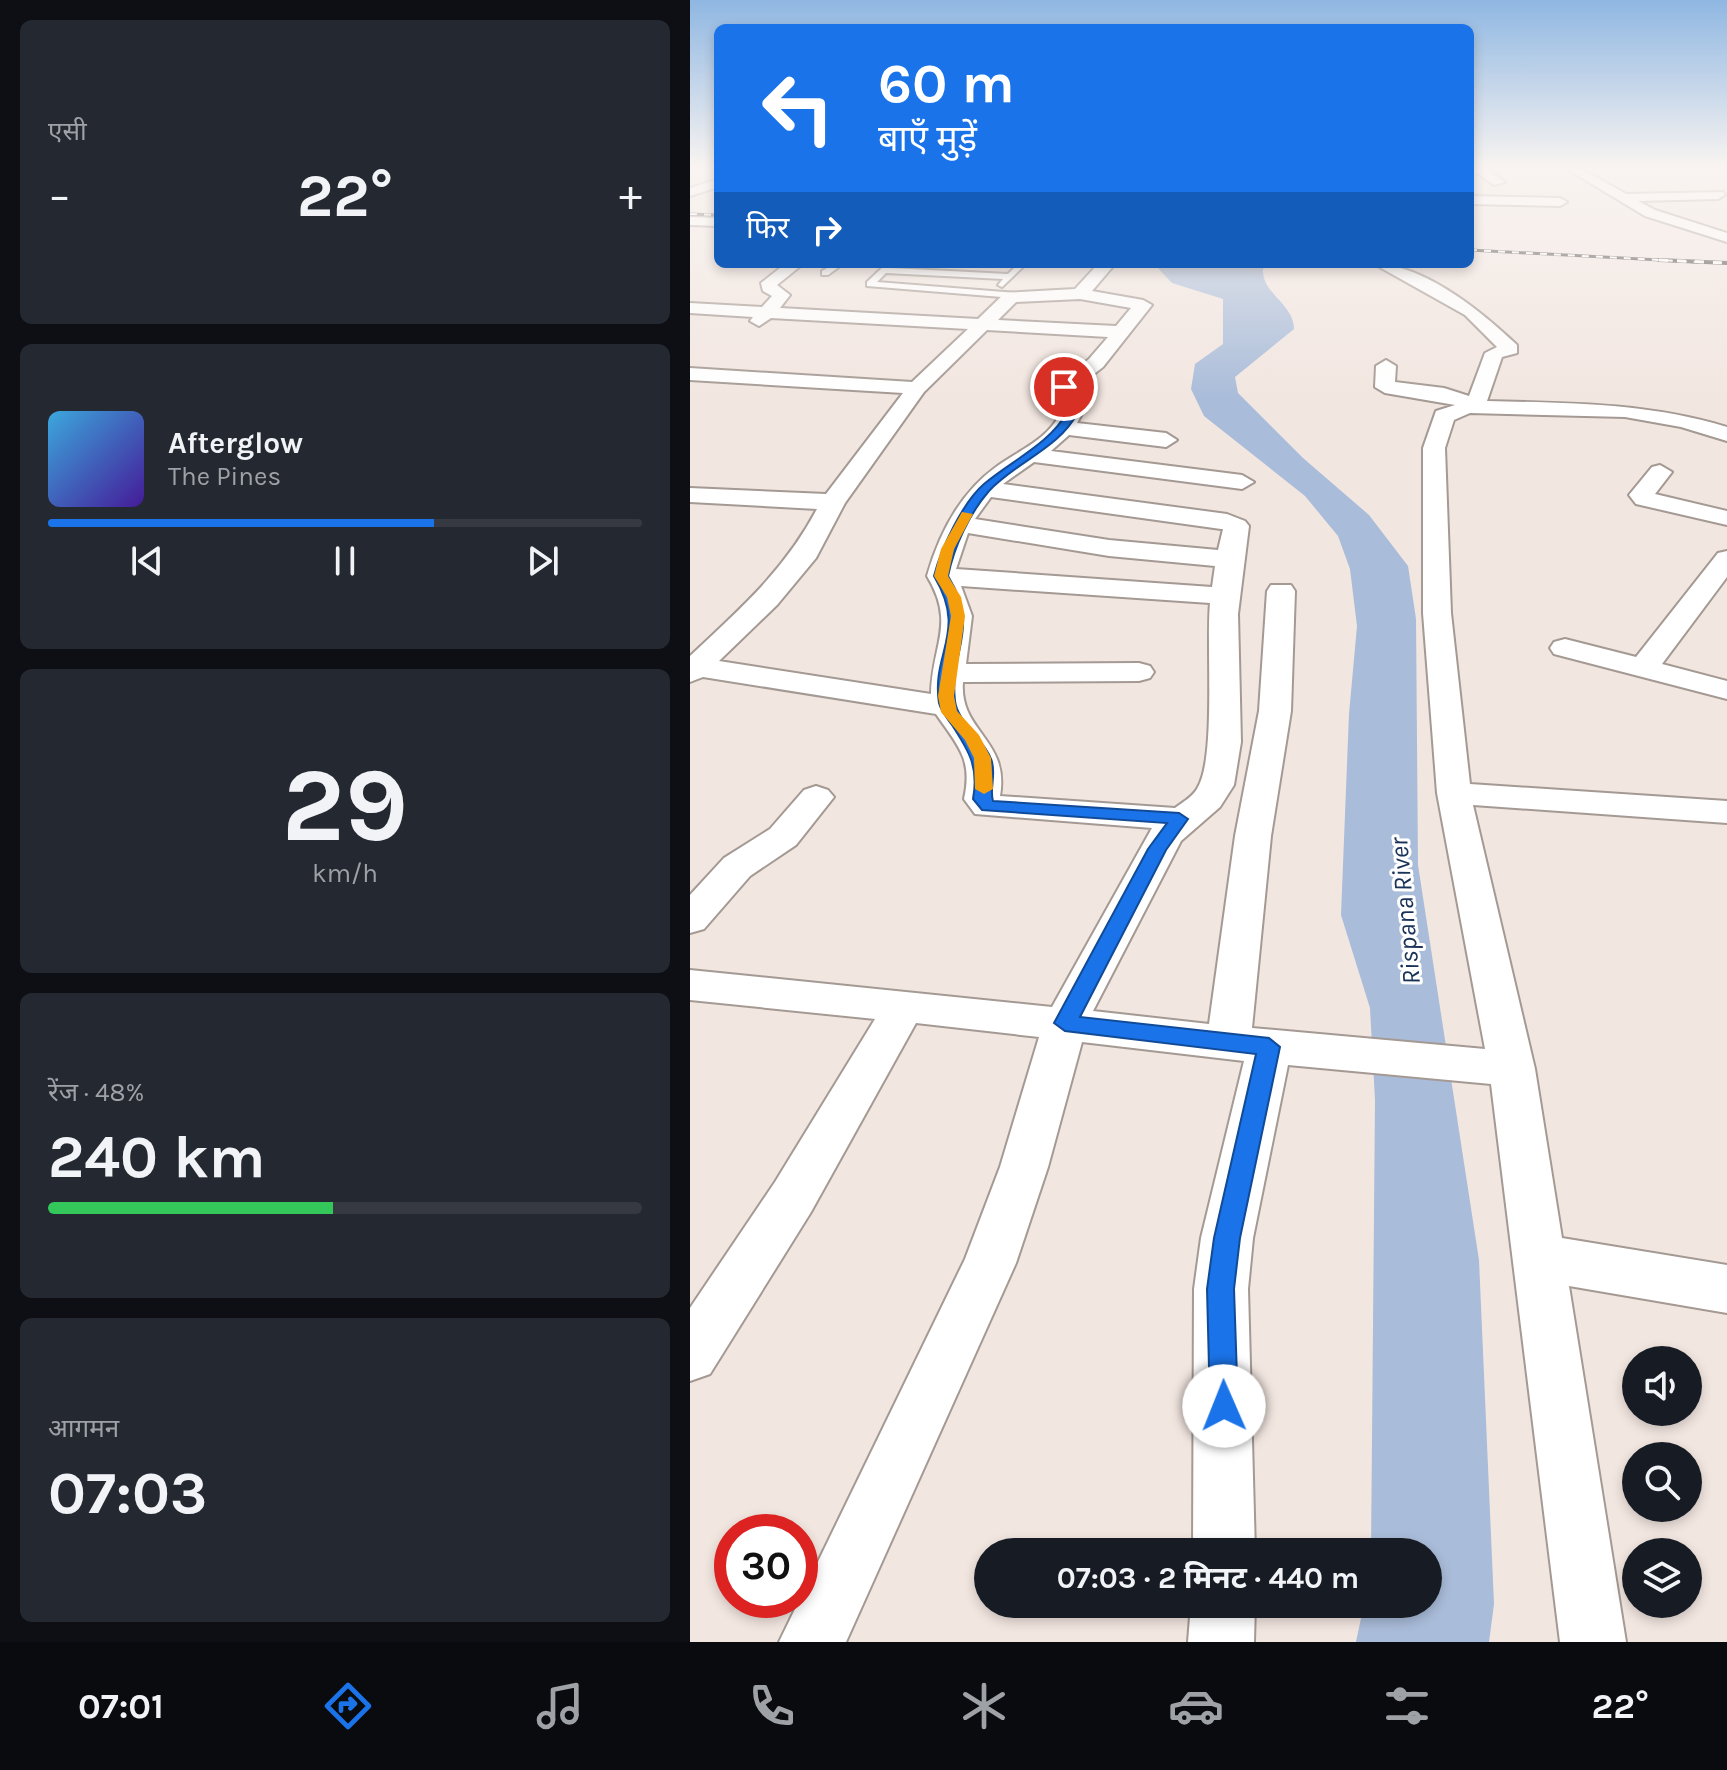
<!DOCTYPE html>
<html lang="hi">
<meta charset="utf-8">
<style>
body{margin:0;font-family:Karla,"Noto Sans Devanagari",sans-serif;background:#242831;color:#f1f3f6;height:100vh;display:flex;flex-direction:column;font-size:30px;white-space:nowrap}
*{box-sizing:border-box;margin:0}
p{font-size:26px;color:#9ea1a6}
.icon{flex:none;width:44px;height:44px;fill:none;stroke:currentColor;stroke-width:2;stroke-linecap:round;stroke-linejoin:round}
.map{position:relative;flex:1;overflow:hidden}
.panel{display:flex;flex-direction:column;gap:20px;padding:20px;background:#0d0f14;width:690px}
.panel>*{flex:none}
.guide{position:absolute;left:24px;top:24px;width:760px;height:244px;border-radius:12px;box-shadow:0 4px 12px #0003;background:#1a73e8;color:#fff;overflow:hidden}
.tools{position:absolute;left:932px;top:1346px;display:grid;gap:16px}
.tools a{display:grid;place-items:center;width:80px;height:80px;border-radius:50%;background:#171b24;box-shadow:0 4px 12px #0003;font-size:40px}
.speed{position:absolute;left:24px;top:1514px;display:flex;gap:16px;font-size:40px;font-weight:700;text-align:center}
.speed>*{display:grid;place-content:center;width:104px;height:104px;border-radius:50%;background:#171b24;box-shadow:0 4px 12px #0003;line-height:1}
.speed .limit{border:12px solid #d22;background:#fff;color:#111}
.pin{position:absolute;display:grid;place-items:center;width:68px;height:68px;color:#fff;margin:-34px;border:4px solid #fff;border-radius:50%;box-shadow:0 2px 8px #0007}
.me{position:absolute;width:88px;margin:-44px;rotate:359deg;stroke-linejoin:round;filter:drop-shadow(0 0 6px #0008)}
.turn{display:flex;align-items:center;gap:28px;height:168px;padding:0 32px;font-size:36px}
.turn .icon{width:104px;height:104px;stroke-width:2.5}
.turn b{display:block;font-size:56px;line-height:68px}
.then{display:flex;align-items:center;height:76px;padding:0 32px;background:#0003;gap:16px;font-size:30px}
.big{font-size:60px;font-weight:700;line-height:1.1}
.panel .tile{flex:1;display:flex;flex-direction:column;justify-content:center;gap:12px;min-width:0;padding:0 28px;border-radius:12px;background:#242831}
.panel .dial{align-items:center;gap:0}
.dial b{font-size:104px;line-height:1}
.song{display:flex;align-items:center;gap:24px}
.cover{width:96px;height:96px;border-radius:12px;background:linear-gradient(135deg,hsl(200 70% 55%),hsl(260 70% 35%))}
.played{height:8px;border-radius:4px;background:linear-gradient(90deg,#1a73e8 65%,#363941 65%)}
.keys{display:flex;justify-content:space-around;direction:ltr}
.heat{display:flex;justify-content:space-between;align-items:center;font-size:44px;direction:ltr}
.charge{height:12px;border-radius:6px;background:linear-gradient(90deg,#34c759 48%,#363941 0)}
.trip{position:absolute;left:284px;top:1538px;width:468px;height:80px;border-radius:40px;background:#171b24;box-shadow:0 4px 12px #0003;font-weight:700;line-height:80px;text-align:center}
.dock{display:flex;height:128px;justify-content:space-around;align-items:center;background:#090b0e;color:#9ea1a6}
.dock .icon{width:56px;height:56px}
.dock .on{color:#1a73e8}
.dock b{font-size:36px;color:#f1f3f6}
main{display:flex;flex:1;min-height:0}
.map>svg:first-child{display:block}
.water{fill:#a9bcd9}
.lines{fill:none;stroke-linecap:round;stroke-linejoin:round}
.service-casing{stroke:#a49993;stroke-width:4}
.minor-casing{stroke:#a49993;stroke-width:4}
.service{fill:#fff;fill-rule:evenodd}
.minor{fill:#fff;fill-rule:evenodd}
.rail-far1-casing{stroke:#383331;stroke-width:3}
.rail-casing{stroke:#383331;stroke-width:4}
.rail-far1{stroke:#fff;stroke-width:2;stroke-dasharray:7;stroke-linecap:butt}
.rail{stroke:#fff;stroke-width:3;stroke-dasharray:9;stroke-linecap:butt}
.route{fill:#1a73e8;stroke:#114b97;stroke-width:2}
.slow{fill:#f59e0b}
.labels{text-anchor:middle;dominant-baseline:central;stroke-width:6;stroke-linejoin:round;paint-order:stroke}
.water-label{font-size:26px;font-style:italic;fill:#183258;stroke:#fff}
</style>
<main>
<section class="panel">
<div class="tile"><p>एसी</p>
<div class="heat"><a>−</a><b class="big">22°</b><a>+</a></div>
</div>
<div class="tile">
<div class="song"><i class="cover"></i><div><b>Afterglow</b><p>The Pines</p></div></div>
<div class="played"></div>
<div class="keys"><svg class="icon" aria-label="previous" viewBox="0 0 24 24"><path d="M18 5L8 12l10 7zM5 5v14"/></svg><svg class="icon" aria-label="pause" viewBox="0 0 24 24"><path d="M8 5v14M16 5v14"/></svg><svg class="icon" aria-label="next" viewBox="0 0 24 24"><path d="M6 5l10 7-10 7zM19 5v14"/></svg></div>
</div>
<div class="tile dial"><b>29</b><p>km/h</p></div>
<div class="tile"><p>रेंज · 48%</p><b class="big">240 km</b><div class="charge"></div></div>
<div class="tile"><p>आगमन</p><b class="big">07:03</b></div>
</section>
<div class="map">
<svg width="1037" height="1642" viewBox="0 0 1037 1642">
<rect width="100%" height="100%" fill="#f2e6e0"/>
<path class="water" d="M464,264H579L573,269C572,294 604,304 604,329L545,377L548,393L613,458L679,515L718,566L726,619L728,865L789,1260L804,1604L799,1642H666L674,1604H738V1552H681L685,1100L680,1008L651,915L659,714L667,626L660,569L648,536L615,496L514,416L501,389L505,364L533,344V299L482,283Z"/>
<g class="lines">
<defs>
<path id="service" d="M144,264H153L138,275H132V271Z
M196,264H205L201,268L318,274L328,264H336L312,287L308,285L313,279L196,273L187,282L327,293L324,298L177,286V282Z"/>
<path id="minor" d="M781,169H796L815,182L804,185Z
M877,169H892L936,194L1033,192L1035,195L1028,199L948,201L965,210L1037,233V242L955,216Z
M28,179V187L0,196V188Z
M780,196L870,198L877,202L870,206L780,204Z
M0,217L28,218V226L0,225Z
M95,264H113L87,285L100,295L90,308L288,319L315,293L385,289L408,264H425L402,291L453,300L462,305L413,367L385,389L393,412L387,423L476,433L487,440L476,447L379,435L361,451L552,475L564,482L552,489L344,462L313,484L537,514L555,521L559,526L548,614L551,742L544,785L530,807L491,841L403,1011L519,1024L545,836L569,711L577,591L581,585H601L605,591L601,711L581,836L562,1028L795,1049L747,793L733,613V448L746,411L765,405L695,393L685,387L686,366L696,360L706,366L705,382L754,388L779,396L795,353L807,347L775,315L684,264C734,264 792,312 827,345V353L812,357L797,401C880,403 958,403 1037,427V441L991,427L935,417L780,413L764,420L755,448L761,613L780,784L1037,801V823L783,805L845,1069L872,1238L1037,1265V1313L879,1286L936,1642H870L801,1084L598,1065L563,1238L558,1289L565,1552H503L504,1289L511,1238L554,1061L392,1042L358,1167L326,1263L156,1642H89L275,1259L310,1167L349,1037L226,1023L121,1212L20,1374L0,1381V1308L85,1182L185,1019L0,1000V970L362,1007L462,828L285,814L274,799C283,759 268,746 246,714L13,677L0,682V656C51,608 94,571 127,509L0,502V488L136,494L213,393L0,380V368L222,382L278,329L81,318L69,326L60,321L63,317L0,313V303L72,307L82,296L73,291L71,283ZM390,299L441,308L426,326L308,320L326,302ZM297,330L418,337L399,359L364,387L371,412C358,440 329,450 306,467C270,493 249,534 237,576C266,624 242,644 241,694L29,661L87,605L126,558L155,503L234,392ZM301,497L531,529H533L528,550L419,540L285,519ZM278,533L419,556L525,566L522,587L266,569ZM271,586L520,603C516,646 526,756 508,787C504,796 493,802 485,808L310,796C320,739 269,732 273,682L449,681L460,678L464,672L460,666L449,663L276,664L282,616Z
M970,465L982,472L965,494L1037,511V525L946,504L939,495L962,467Z
M1037,551V577L972,664L1037,681V699L864,654L860,648L864,642L875,639L946,657L1028,553Z
M126,786L138,790L144,797L106,845L60,876L14,929L0,933V895L34,858L80,829L114,790Z
M501,1604H565L564,1642H498Z"/>
</defs>
<use href="#service" class="service-casing"/>
<use href="#minor" class="minor-casing"/>
<use href="#service" class="service"/>
<use href="#minor" class="minor"/>
<defs>
<path id="rail-far1" d="M0,214L28,215
M780,250L1008,262"/>
<path id="rail" d="M969,260L1037,263"/>
</defs>
<use href="#rail-far1" class="rail-far1-casing"/>
<use href="#rail" class="rail-casing"/>
<use href="#rail-far1" class="rail-far1"/>
<use href="#rail" class="rail"/>
</g>
<linearGradient id="sky" x2="0" y2="1"><stop stop-color="#8fb7e2"/><stop offset="0.42" stop-color="#f9f4f1"/><stop offset="1" stop-color="#f9f4f1" stop-opacity="0"/></linearGradient>
<rect width="1037" height="399" fill="url(#sky)"/>
<path class="route" d="M374,384L379,387L388,412C369,449 327,461 299,491C279,514 264,547 258,576C291,630 259,649 265,701C268,723 294,739 301,759C307,773 299,789 303,801L489,813L498,819L476,850L390,1017L579,1038L590,1047L550,1238L544,1289L548,1406L544,1416L534,1420L524,1416L520,1406L517,1289L524,1238L566,1054L375,1031L364,1023L458,849L477,823L292,810L283,799C289,767 279,751 262,725C257,718 251,711 249,703C241,652 278,633 244,576C251,549 272,503 294,484C321,461 361,443 377,412L369,387Z"/>
<path class="slow" d="M272,512L283,514L264,549L258,576L271,597L275,616L264,696L267,711L289,735L301,758L303,789L294,794L285,789L284,758L275,740L251,712L248,696L261,616L257,597L244,576L251,549Z"/>
<g class="labels">
<g class="water-label">
<text transform="translate(715 911) rotate(-95)">Rispana River</text>
</g>
</g>
</svg>
<div class="tools">
<a><svg class="icon" aria-label="sound" viewBox="0 0 24 24"><path d="M4 9h4l5-4v14l-5-4H4zM17 9q2 3 0 6"/></svg></a>
<a><svg class="icon" aria-label="search" viewBox="0 0 24 24"><circle cx="10" cy="10" r="6"/><path d="M15 15l6 6"/></svg></a>
<a><svg class="icon" aria-label="layers" viewBox="0 0 24 24"><path d="M12 4l9 5-9 5-9-5zM3 14l9 5 9-5"/></svg></a>
</div>
<div class="speed"><div class="limit">30</div></div>
<div class="pin" style="left:374px;top:387px;background:#d93025"><svg class="icon" aria-label="arrive" viewBox="0 0 24 24"><path d="M6 21V4h12l-3 4 3 4H6"/></svg></div>
<svg class="me" style="left:534px;top:1406px" viewBox="-20 -20 40 40"><circle r="19" fill="#fff"/><path d="M0-13L10 11 0 6-10 11z" fill="#1a73e8"/></svg>
<div class="trip">07:03 · 2 मिनट · 440 m</div>
<div class="guide">
<div class="turn"><svg class="icon" aria-label="left" viewBox="0 0 24 24"><path d="M17 20v-9H6M10 6l-5 5 5 5"/></svg><div><b>60 m</b>बाएँ मुड़ें</div></div>
<div class="then">फिर<svg class="icon" aria-label="right" viewBox="0 0 24 24"><path d="M7 20v-9h11M14 6l5 5-5 5"/></svg></div>
</div>
</div>
</main>
<nav class="dock">
<b>07:01</b>
<svg class="icon on" aria-label="directions" viewBox="0 0 24 24"><path d="M12 3l9 9-9 9-9-9zM9 14v-3h6M13 9l2 2-2 2"/></svg>
<svg class="icon" aria-label="music" viewBox="0 0 24 24"><path d="M9 18V5l10-2v13"/><circle cx="6" cy="18" r="3"/><circle cx="16" cy="16" r="3"/></svg>
<svg class="icon" aria-label="phone" viewBox="0 0 24 24"><path d="M5 4h4l2 5-3 2q2 4 5 5l2-3 5 2v4C11 20 4 13 5 4z"/></svg>
<svg class="icon" aria-label="climate" viewBox="0 0 24 24"><path d="M12 3v18M4 7l16 10M4 17L20 7"/></svg>
<svg class="icon" aria-label="car" viewBox="0 0 24 24"><path d="M5 17H2v-5l4-1 3-4h7l3 4 3 1v5h-3M9 17h6M6 11h13"/><circle cx="7" cy="17" r="2"/><circle cx="17" cy="17" r="2"/></svg>
<svg class="icon" aria-label="filters" viewBox="0 0 24 24"><path d="M4 7h16M4 17h16"/><circle cx="9" cy="7" r="2"/><circle cx="15" cy="17" r="2"/></svg>
<b>22°</b>
</nav>
